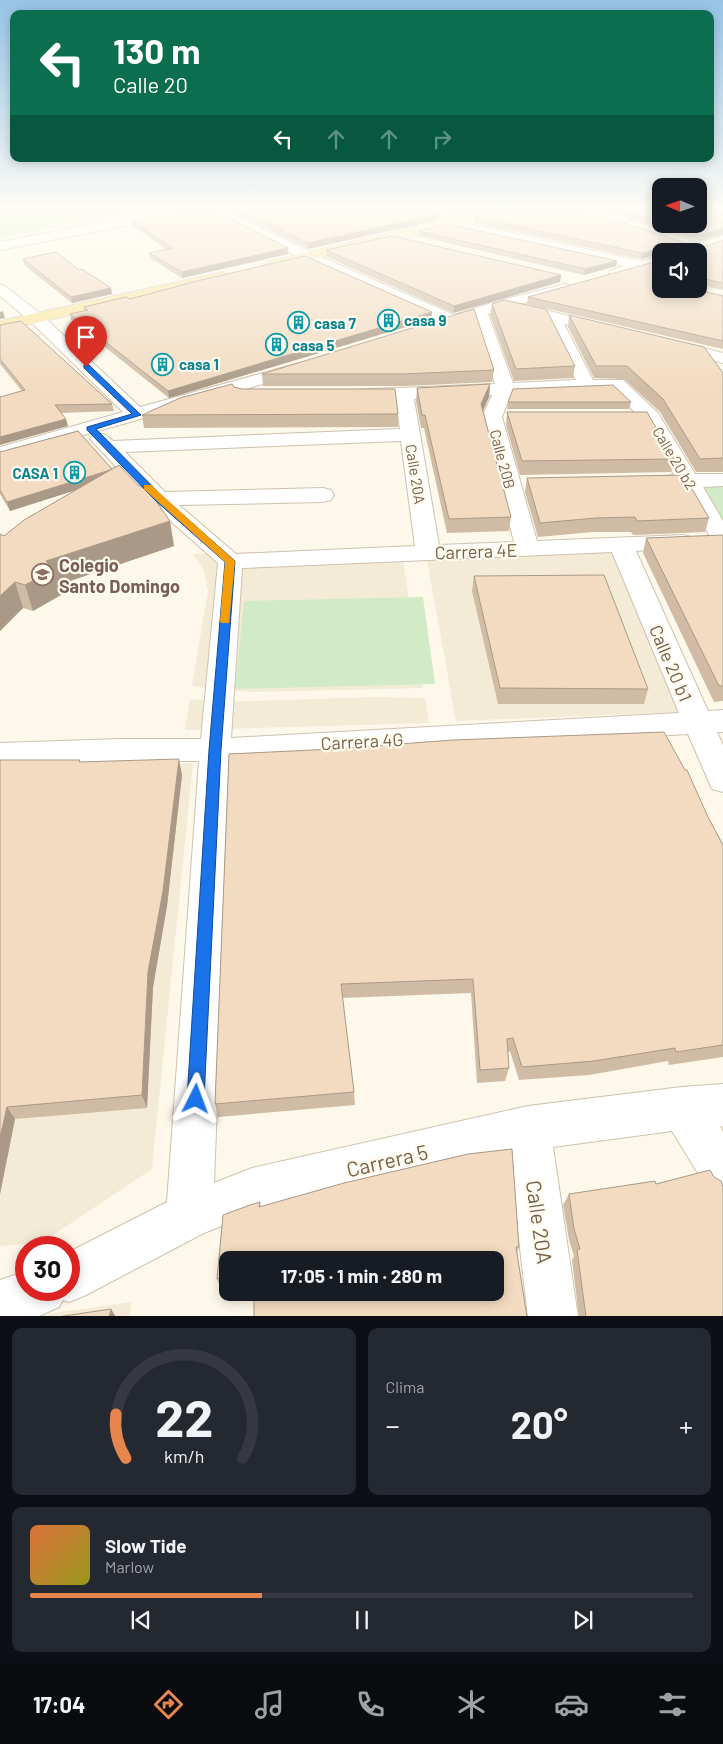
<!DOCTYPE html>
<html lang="es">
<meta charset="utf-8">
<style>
body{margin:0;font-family:Barlow,sans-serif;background:#242831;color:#f1f3f6;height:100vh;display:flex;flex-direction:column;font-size:19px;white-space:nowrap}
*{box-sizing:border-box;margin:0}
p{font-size:16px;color:#9ea1a6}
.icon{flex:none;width:28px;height:28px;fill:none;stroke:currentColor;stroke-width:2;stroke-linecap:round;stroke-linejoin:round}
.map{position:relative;height:1316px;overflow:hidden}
.details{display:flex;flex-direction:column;gap:12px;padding:12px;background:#0d0f14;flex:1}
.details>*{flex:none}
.top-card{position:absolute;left:10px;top:10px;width:704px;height:152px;border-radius:10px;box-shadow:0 2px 12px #0003;background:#0b6e4f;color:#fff;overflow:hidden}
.needle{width:32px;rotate:272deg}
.tools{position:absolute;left:652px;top:178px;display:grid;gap:10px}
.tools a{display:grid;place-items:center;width:55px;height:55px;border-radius:10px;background:#171b24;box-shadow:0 2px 12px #0003;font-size:25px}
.speed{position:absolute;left:15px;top:1236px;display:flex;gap:10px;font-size:25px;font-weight:700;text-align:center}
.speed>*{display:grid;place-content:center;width:65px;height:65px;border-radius:50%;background:#171b24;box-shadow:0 2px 12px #0003;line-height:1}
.speed .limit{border:8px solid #d22;background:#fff;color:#111}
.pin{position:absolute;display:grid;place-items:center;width:42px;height:42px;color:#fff;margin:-51px -21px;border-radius:50% 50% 50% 0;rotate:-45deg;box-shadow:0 0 5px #0007}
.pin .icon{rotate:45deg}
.me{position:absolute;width:55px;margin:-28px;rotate:3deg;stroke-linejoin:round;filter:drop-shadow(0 0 4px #0008)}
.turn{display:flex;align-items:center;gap:18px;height:105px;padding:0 20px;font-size:22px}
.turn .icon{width:65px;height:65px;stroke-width:2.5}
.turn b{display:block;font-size:35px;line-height:42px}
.lanes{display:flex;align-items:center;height:48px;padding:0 20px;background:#0003;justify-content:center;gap:25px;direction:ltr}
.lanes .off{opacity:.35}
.big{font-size:38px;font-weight:700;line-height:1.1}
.details .card{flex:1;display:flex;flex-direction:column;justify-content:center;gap:8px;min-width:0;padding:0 18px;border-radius:10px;background:#242831}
.details .dial{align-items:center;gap:0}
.dial svg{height:130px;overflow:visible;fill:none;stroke:#363941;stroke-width:7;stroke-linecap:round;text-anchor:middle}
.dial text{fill:#f1f3f6;stroke:none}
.song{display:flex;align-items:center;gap:15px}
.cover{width:60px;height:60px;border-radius:8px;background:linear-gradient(135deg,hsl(20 70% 55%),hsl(60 70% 35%))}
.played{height:5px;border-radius:2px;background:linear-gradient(90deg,#e6854e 35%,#363941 35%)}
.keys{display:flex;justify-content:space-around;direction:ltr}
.heat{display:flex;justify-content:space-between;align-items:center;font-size:28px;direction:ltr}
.details .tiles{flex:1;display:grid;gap:12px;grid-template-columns:1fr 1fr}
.card:last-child{grid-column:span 2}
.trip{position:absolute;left:219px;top:1251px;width:285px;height:50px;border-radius:10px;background:#171b24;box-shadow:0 2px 12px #0003;font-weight:700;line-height:50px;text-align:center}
.dock{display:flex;height:80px;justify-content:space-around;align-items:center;background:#090b0e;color:#9ea1a6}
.dock .icon{width:35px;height:35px}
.dock .on{color:#e6854e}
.dock b{font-size:22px;color:#f1f3f6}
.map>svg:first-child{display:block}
.residential{fill:#f4ebd7}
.green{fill:#d0ebc6}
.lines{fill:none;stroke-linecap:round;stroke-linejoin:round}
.minor-casing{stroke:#cfc1ae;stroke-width:2}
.major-casing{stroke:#dcd6d0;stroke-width:2}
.minor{fill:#fff;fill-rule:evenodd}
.major{fill:#fae6a2;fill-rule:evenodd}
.wall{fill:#d0bca5}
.shaded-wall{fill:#a99986}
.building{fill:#f2dbc0;stroke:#a99986}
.route{fill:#1a73e8;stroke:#114b97}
.slow{fill:#f59e0b}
.labels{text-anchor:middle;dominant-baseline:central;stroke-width:4.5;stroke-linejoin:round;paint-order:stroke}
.far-culture-label{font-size:15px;font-weight:bold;fill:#0d838f;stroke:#fffbef;text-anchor:start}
.far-street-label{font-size:15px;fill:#77614c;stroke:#fffbef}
.street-label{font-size:18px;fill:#77614c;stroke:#fffbef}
.education-label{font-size:18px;font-weight:bold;fill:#785e54;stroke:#fffbef;text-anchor:start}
.near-street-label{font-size:21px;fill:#77614c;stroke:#fffbef}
</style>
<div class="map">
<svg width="723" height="1317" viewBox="0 0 723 1317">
<rect width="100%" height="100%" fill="#fdf8e9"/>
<path class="residential" d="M401,548L423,688L249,692L192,686L208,591L204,571L193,554Z
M614,548L681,712L456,721L426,555Z
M376,697L425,698L429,723L185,730L190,699L223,702Z
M193,763L152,1169L41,1243L0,1246V770Z
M131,1302L130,1316H32Z"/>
<path class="green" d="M0,208H153L0,238Z
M723,483V520L700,484Z
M423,597L435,684L235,689L244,601Z"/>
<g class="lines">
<defs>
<path id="minor" d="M178,208H203L197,212L0,250V242Z
M205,208H220L312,253L454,315L498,301L565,284L570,285L572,288L570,291L520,304L611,326L613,329L605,334L564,324L593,380H623L658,413L695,474H723V486L703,487L723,521V547L715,545L681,487L666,486L663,481L666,476L674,475L643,420L612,390L511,394L502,417L537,541L683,535L691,537L695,542L691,547L636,551L708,711L723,710V732H717L723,745V792L712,789L688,734L230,761L214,1183L252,1168L528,1106L682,1087L723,1084V1126L720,1127L723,1132V1195L707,1188L672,1131L553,1147L578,1317H528L509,1154L252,1214L204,1233L86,1295L69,1302L63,1300L59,1307L37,1317H0V1280L26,1271V1290H69V1252L167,1202L199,761H121L0,767V743L121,739H201L218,563L151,504L90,439L93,435C102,432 106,434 113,441L400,429L396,400L351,398L349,394L351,390L495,384L474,319L441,330L435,328L433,325L439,320L302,259ZM506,308L546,320L576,380L513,383L488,314ZM492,395L482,417L514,542L439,545L414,399ZM401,441L415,546L236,554L179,505L323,502L331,500L334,495L331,490L323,488L165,492L125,452ZM612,552L679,713L231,738L242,568Z
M572,208H590L700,243L723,236V244L701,252L682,251L686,248L574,211Z
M446,219L642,261L661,256V264L616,277L609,273L611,270L625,266L442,226L440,223L442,220Z
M0,285L5,286L42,315L140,407L299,363L305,364L308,368L305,372L0,459V447L123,412L30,321L0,296Z
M674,341L723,353V363L668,350L666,346L668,342Z"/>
<path id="major" d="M498,208H520L514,212L270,269L263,265L270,261Z
M223,272L230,276L228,279L0,331V321Z"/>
</defs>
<use href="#minor" class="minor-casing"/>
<use href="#major" class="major-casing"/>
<use href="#minor" class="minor"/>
<use href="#major" class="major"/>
</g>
<path class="wall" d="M224,208H426L439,214L438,220L308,249Z
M437,208H490L454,216L441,208Z
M596,208H661V224H699L723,208V235L700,241Z
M474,217L683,242V246L702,247L723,240V290L699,285V251H661V255V254L641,259L474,223Z
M132,221L288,254L182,278L150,258L149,253L166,249L133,226Z
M418,231L616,266L584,275L418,236Z
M326,250L561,275L560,282L453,313L327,257Z
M23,259L79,270L112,294L72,303L24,265Z
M661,289L723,296V349L527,304L528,297Z
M130,299L432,312V319L169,398L71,320L70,314L84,311V307Z
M492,304L575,366L573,378L514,381L490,315Z
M569,315L723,373V472H696L660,412L624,379L594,378L568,327Z
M0,325L112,404L114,411L61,413L68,426L22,391L0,364Z
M494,370L492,382L404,386H263L262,374Z
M490,384L489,397L483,411L511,517L509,531L447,533L424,428H421L416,401L417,388Z
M234,387L242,389L398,414V427L144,428L142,415Z
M508,402H631L629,409H507Z
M507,412L674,459L671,472L520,475L506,425Z
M78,431L174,546L58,585L61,595L33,611L23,608L0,631V534L4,536L76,490L10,511L0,494V452Z
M527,478L709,518L705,532L633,535L631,532H593L538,537L525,492Z
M723,535V701L714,702L643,553L646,538Z
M474,576L648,689L644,704H498L472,591Z
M229,754L708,817L723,845V1057L669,1065L668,1061L589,1075L519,1080L510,1051L508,1052L509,1068L505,1081L477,1083L471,993L342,998L354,1092L355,1105L218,1117L215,1104Z
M0,760L81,762L182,775L167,906L153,987L147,1108L15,1119L0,1194Z
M512,1149L519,1247L517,1253L527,1317H254V1292H495V1260H228V1288L221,1289L217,1279L223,1215L250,1205L260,1202L261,1207L344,1183L468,1154Z
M714,1177L723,1317H579L572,1260L574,1256L569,1240L563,1205L569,1194Z"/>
<path class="shaded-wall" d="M464,208H490L454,216L455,210Z
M439,214L438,220L308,249V243Z
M723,228L722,234L700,241L702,235Z
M288,248V254L182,278V272Z
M662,248L661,254L641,259L642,253Z
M617,261L616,266L584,275L585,269Z
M561,275L560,282L453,313L454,306Z
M701,278L699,285V279Z
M111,288L112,294L72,303L71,297Z
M3,311L5,318L0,319V312Z
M432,312V319L169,398L168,391Z
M490,384L489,397L480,417L481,404Z
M66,419L68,426L0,445V437Z
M112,470L114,478L10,511L7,502Z
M170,521L174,546L58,585L61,595L33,611L25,585L46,561Z
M15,582L23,608L0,631V596Z
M179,759L182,775L167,906L153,987L147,1108L142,1095L148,972Z
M7,1107L15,1119L0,1194V1138Z
M111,1309L116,1317H109Z"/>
<path class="building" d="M195,208H210L288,248L182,272L149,253L172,248L132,221Z
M236,208H426L439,214L308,243Z
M451,208H464L455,210Z
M514,208H578L683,242L682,246L702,247L723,240V283L701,278L699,279V251H664V250L662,248L642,253L474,217Z
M616,208H661V222Z
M699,208H723V228L702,235L666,224H699Z
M448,224L617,261L585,269L418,231Z
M392,236L561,275L454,306L326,250Z
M56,252L79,270L82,269L111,288L71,297L23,259Z
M305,256L432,312L168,391L70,314L88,310L84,307L126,297L130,299L197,281Z
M661,260V289H693L723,296V341L528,297Z
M504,300L546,309L575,366L516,369L492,304Z
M474,309L494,370L404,374H262Z
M569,315L704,347L723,373V458L700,459L663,399L627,366H596Z
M21,321L112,404L55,405L66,419L0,437V397L25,390L0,359V325Z
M232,384L234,387L242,389H395L398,414L142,415L180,398Z
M490,384L481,404L511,517L449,519L425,415H422L417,388Z
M613,385L631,402H508L513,389Z
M507,412H647L674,459L522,461Z
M78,431L112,469L107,471L7,502L0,490V452Z
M119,465L138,485L149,491L170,521L46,561L53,570L25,585L15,582L0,596V534L4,536L24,520Z
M684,475L709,518L637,521L635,517L596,518L540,523L527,478Z
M723,535V686H719L646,538Z
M604,575L648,689L500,688L474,576Z
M664,732L685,770H687L708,817L723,845V1045L676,1052L675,1048L594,1061L522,1067L513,1038L507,1039L509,1068L480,1070L473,979L341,984L354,1092L215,1104L229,754L333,749L453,740Z
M179,759L163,891L148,972L142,1095L7,1107L0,1138V760H80L79,762Z
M512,1149L519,1247H516L527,1317H254V1292H495V1260H228V1277L217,1279L223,1215L250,1205L260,1202L259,1207L344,1183L468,1154Z
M710,1170L714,1177L721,1181L723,1187V1317H586L577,1250L580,1249L574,1229L569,1194L655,1181L656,1184Z
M111,1309L109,1317H57Z"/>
<linearGradient id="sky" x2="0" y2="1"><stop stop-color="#96c4e8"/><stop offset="0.53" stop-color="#fefcf5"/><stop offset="1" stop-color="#fefcf5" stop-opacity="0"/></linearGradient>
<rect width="723" height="392" fill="url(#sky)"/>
<path class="route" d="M84,365H89L141,415L96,429L163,497L235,561L221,750L204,1099L202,1105L196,1108L189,1105L187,1099L209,750L225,562L156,501L87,430V427L132,414L84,368Z"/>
<path class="slow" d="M144,485H151L235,561L229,623H221L220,620L225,562L144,489Z"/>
<defs>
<symbol id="building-ring" viewBox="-11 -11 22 22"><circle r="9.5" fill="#fffbef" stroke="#0f9aa8" stroke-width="1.5"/><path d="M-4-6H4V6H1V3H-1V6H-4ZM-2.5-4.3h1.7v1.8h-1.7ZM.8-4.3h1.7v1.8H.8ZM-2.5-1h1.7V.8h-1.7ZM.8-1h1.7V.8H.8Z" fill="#0f9aa8"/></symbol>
<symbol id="school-ring" viewBox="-11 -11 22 22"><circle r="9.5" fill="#fffbef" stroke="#8d6e63" stroke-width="1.5"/><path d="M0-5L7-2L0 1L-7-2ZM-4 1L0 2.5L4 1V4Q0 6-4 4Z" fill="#8d6e63"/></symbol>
</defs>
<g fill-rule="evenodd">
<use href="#building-ring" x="376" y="308" width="25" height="25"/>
<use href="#building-ring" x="286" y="310" width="25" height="25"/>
<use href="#building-ring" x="264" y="332" width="25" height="25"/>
<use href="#building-ring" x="150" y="352" width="25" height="25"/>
<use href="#building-ring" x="62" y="460" width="25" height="25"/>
<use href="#school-ring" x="30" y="562" width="25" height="25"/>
</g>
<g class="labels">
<g class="far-culture-label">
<text x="404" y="320">casa 9</text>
<text x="314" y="323">casa 7</text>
<text x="292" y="345">casa 5</text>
<text x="179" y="364">casa 1</text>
<text x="58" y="473" text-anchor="end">CASA 1</text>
</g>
<g class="far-street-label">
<text transform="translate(675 458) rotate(59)">Calle 20 b2</text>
<text transform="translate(503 459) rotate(75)">Calle 20B</text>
<text transform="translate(416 474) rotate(81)">Calle 20A</text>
</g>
<g class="street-label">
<text transform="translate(476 551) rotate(-2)">Carrera 4E</text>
<text transform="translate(671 663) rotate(67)">Calle 20 b1</text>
<text transform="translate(362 741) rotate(-3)">Carrera 4G</text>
</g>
<g class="education-label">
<text x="59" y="565">Colegio<tspan x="59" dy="21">Santo Domingo</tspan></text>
</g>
<g class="near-street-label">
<text transform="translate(387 1160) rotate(-13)">Carrera 5</text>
<text transform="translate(540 1222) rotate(82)">Calle 20A</text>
</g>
</g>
</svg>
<div class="tools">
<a><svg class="needle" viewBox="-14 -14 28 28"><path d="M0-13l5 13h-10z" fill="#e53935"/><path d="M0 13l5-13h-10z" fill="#9ea1a6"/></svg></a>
<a><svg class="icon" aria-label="sound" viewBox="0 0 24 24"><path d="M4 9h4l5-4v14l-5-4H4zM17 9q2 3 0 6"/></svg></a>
</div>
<div class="speed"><div class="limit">30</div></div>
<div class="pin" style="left:86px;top:367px;background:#d93025"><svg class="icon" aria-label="arrive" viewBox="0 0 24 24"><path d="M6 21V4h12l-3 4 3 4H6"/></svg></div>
<svg class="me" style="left:196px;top:1099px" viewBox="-20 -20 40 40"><path d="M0-17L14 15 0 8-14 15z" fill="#1a73e8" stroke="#fff" stroke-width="4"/></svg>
<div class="trip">17:05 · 1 min · 280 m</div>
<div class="top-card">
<div class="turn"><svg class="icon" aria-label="left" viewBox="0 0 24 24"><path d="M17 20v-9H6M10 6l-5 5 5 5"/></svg><div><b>130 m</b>Calle 20</div></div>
<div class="lanes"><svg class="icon" aria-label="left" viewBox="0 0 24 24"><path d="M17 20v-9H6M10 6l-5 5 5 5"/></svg><svg class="icon off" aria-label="ahead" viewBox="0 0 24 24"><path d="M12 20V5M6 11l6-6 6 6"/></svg><svg class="icon off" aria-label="ahead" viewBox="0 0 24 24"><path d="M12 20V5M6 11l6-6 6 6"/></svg><svg class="icon off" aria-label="right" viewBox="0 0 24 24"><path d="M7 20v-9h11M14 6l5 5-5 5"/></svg></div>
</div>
</div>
<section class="details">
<div class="tiles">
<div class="card dial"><svg viewBox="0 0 100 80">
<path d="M14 69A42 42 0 1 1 86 69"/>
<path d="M14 69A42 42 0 0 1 8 42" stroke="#e6854e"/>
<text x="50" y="56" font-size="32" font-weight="700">22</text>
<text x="50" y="72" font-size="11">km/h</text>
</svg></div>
<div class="card"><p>Clima</p>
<div class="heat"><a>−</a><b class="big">20°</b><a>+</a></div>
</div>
<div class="card">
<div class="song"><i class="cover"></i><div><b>Slow Tide</b><p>Marlow</p></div></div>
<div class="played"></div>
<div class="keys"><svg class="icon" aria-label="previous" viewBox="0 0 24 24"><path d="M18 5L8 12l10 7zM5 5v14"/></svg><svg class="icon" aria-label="pause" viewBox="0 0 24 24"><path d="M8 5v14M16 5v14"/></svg><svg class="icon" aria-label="next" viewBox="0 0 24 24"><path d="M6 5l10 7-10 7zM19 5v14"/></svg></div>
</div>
</div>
</section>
<nav class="dock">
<b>17:04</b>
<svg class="icon on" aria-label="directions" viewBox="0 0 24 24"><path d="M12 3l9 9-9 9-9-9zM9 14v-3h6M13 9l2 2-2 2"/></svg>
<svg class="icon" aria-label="music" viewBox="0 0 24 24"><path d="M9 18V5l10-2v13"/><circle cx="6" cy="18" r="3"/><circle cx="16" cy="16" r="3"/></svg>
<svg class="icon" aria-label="phone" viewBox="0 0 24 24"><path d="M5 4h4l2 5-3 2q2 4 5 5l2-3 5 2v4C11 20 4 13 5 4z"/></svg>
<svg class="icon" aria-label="climate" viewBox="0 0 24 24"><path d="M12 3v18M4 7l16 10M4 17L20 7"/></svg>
<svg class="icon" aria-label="car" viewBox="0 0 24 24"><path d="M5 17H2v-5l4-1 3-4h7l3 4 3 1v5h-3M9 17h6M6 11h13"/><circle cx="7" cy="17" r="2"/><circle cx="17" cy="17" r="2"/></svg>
<svg class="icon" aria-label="filters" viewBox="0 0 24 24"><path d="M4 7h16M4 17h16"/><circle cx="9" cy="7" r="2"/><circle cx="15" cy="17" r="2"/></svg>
</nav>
